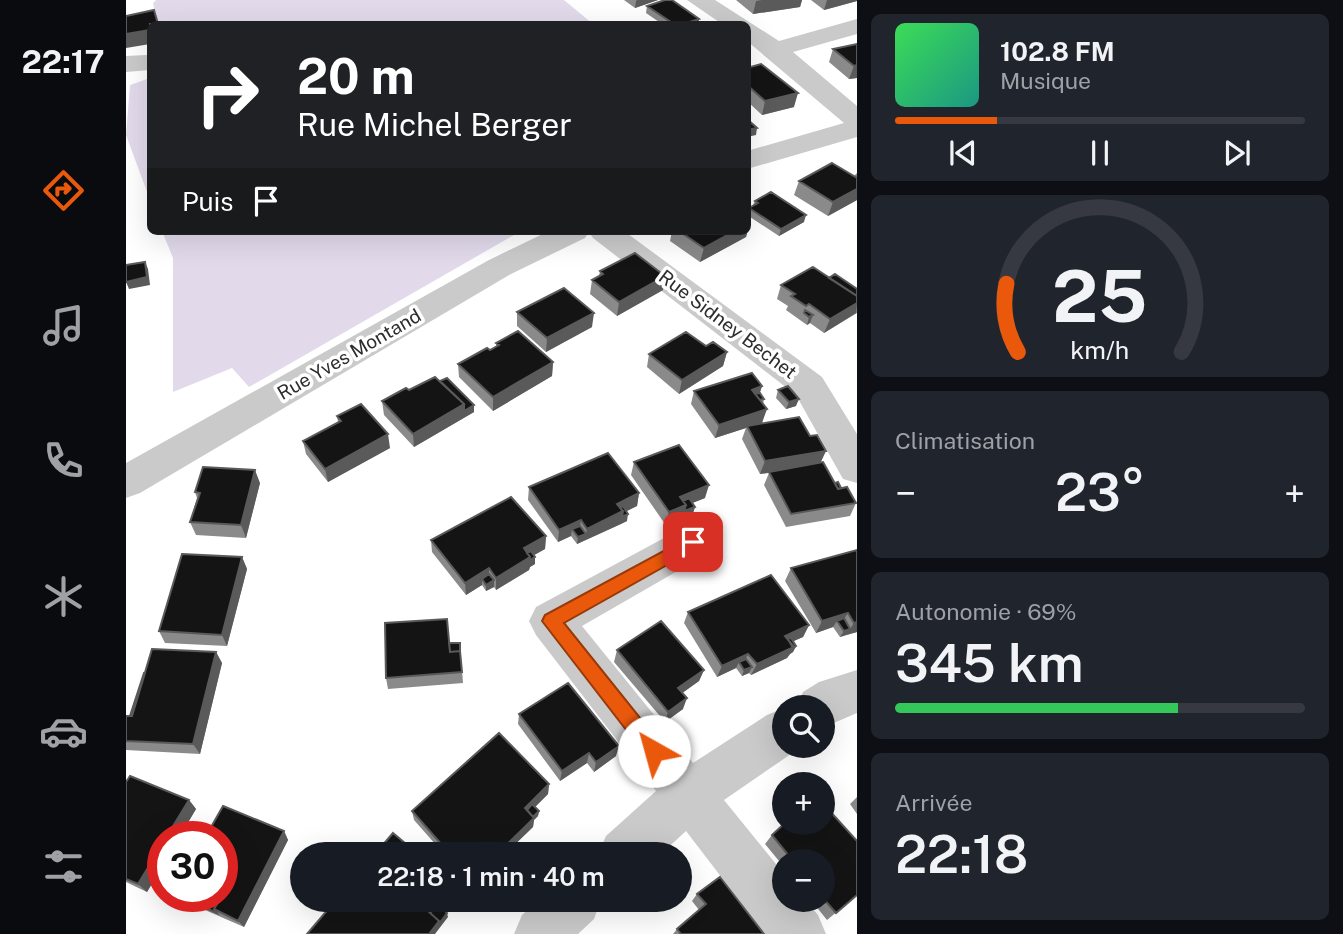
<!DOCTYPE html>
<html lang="fr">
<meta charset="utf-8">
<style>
body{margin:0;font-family:"Public Sans",sans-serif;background:#20242c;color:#f1f3f6;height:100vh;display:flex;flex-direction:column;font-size:26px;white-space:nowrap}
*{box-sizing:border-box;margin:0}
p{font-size:23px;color:#9ea1a6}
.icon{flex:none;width:38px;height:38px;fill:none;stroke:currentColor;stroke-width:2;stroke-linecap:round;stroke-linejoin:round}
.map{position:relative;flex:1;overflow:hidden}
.sheet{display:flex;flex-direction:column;gap:14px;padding:14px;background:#0d0f14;width:486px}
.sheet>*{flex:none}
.hud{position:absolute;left:21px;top:21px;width:604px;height:214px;border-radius:10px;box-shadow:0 7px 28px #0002;background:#202124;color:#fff;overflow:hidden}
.buttons{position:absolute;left:646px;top:695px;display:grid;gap:14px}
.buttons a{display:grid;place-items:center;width:63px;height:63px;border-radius:50%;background:#171b24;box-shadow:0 7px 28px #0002;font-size:35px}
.speed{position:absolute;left:21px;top:821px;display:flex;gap:14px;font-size:35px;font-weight:700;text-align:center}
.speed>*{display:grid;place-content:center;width:91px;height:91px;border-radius:50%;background:#171b24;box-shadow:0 7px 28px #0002;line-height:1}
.speed .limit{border:10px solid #d22;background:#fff;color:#111}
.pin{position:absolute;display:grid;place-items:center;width:60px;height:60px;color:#fff;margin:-30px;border-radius:14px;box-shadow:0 4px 10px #0006}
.me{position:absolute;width:77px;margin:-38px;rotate:322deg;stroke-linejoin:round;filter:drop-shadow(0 0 5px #0008)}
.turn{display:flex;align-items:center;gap:24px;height:147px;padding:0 35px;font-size:32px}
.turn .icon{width:91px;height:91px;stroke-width:2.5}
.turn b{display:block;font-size:49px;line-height:60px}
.then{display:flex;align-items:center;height:66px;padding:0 35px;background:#0003;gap:14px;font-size:26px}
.big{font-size:52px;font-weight:600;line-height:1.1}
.sheet .card{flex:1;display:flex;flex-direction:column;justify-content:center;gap:10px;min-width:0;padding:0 24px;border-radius:10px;background:#20242c}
.sheet .dial{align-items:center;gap:0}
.dial svg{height:182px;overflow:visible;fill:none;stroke:#363941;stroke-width:7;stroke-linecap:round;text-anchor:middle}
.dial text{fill:#f1f3f6;stroke:none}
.song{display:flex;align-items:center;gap:21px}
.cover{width:84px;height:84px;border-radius:10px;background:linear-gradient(135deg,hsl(130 70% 55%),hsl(170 70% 35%))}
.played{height:7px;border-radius:4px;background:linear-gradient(90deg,#ea580c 25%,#363941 25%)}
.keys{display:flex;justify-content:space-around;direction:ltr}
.heat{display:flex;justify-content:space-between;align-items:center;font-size:38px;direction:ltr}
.charge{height:10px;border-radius:5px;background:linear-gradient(90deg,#34c759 69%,#363941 0)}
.trip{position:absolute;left:164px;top:842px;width:402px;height:70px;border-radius:35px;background:#171b24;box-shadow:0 7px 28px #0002;font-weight:600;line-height:70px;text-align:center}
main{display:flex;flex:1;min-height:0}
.tabs{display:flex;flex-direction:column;width:126px;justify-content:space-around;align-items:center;background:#090b0e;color:#9ea1a6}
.tabs .icon{width:49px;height:49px}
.tabs .on{color:#ea580c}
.tabs b{font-size:32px;color:#f1f3f6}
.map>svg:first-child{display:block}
.green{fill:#e2daeb}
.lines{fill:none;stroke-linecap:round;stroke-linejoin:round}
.street{fill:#cacaca;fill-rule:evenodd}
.wall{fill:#8a8a8a}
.shaded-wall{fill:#5a5a5a}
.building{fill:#141414;stroke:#5a5a5a;stroke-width:2}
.route{fill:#ea580c;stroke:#983908;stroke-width:2}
.labels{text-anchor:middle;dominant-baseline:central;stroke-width:7;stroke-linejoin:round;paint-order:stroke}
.street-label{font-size:19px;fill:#2d2d2d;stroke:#fff}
</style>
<main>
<nav class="tabs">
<b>22:17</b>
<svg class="icon on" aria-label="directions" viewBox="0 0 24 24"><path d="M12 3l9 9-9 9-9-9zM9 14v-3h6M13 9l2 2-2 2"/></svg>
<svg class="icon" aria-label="music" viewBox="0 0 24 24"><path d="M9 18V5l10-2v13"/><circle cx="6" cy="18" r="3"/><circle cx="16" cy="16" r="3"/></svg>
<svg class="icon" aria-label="phone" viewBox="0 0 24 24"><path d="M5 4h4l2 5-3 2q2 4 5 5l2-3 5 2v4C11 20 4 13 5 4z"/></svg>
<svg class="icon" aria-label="climate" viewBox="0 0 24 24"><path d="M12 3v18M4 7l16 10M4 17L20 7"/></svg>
<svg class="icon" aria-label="car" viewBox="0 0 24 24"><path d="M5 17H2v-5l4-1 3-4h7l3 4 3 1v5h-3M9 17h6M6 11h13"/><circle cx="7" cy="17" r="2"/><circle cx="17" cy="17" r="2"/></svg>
<svg class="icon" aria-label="filters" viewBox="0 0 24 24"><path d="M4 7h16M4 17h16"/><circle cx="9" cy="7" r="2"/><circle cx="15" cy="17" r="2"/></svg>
</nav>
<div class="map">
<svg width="731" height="934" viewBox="0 0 731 934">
<rect width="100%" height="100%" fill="#fff"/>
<path class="green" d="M30,0H438L467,24H32L27,3Z
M24,78V200L0,135L4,85Z
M36,231H395L123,387L106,368L47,392V258Z"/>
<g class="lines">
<path class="street" d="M561,0H589L653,41L731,19V34L667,52L731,106V137L621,169V151L718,123L621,41V24H596Z
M20,55L24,56V70L0,72V56Z
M423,231H498L696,377L731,434V483L717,479L670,395L467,238L463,232L459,238L385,274L14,493L0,498V463L363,260Z
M567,525L581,530L587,542L581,554L456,626L567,763L641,715L658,708V746L675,747L598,800L658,874V900H679L692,915L700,934H639L560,831L535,854H472L480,836L530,791L410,635L403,621L410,607L553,530Z
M731,670V713L696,728V707H670L677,692L693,682Z
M412,900H475L468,919L452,934H388L396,915Z"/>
</g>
<path class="wall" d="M498,0H532L509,8Z
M610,0H676L674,7L627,14Z
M685,0H731V1L698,10Z
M521,6L573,19L572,24H536L520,13Z
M731,44V78L723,79L703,62L707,49Z
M621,68L668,107L636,115L621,101Z
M731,173V200L702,216L668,195L673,181L728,176Z
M629,201L678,222L653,236L621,215L623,208L627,205Z
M624,223L620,237L574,262L544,241L546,231H621Z
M474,271L539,276L537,290L491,316L464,294L466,280L473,276Z
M703,278L731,289V313L698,333L684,323L681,325L660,310L662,306L651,299L655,285Z
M391,312L466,327L420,352L391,326Z
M370,343L427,362L426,376L367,411L333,377L332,364L370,347Z
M578,345L601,352L597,366L553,394L521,367L523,354Z
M636,386L634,393L638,399L637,404L636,423L695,463L709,483L730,503L724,516L660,527L638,485L643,473L634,474L616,439L620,428L589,438L565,404L568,391Z
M652,390L670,406L660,409L650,398Z
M256,401L348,412L288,447L258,415Z
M211,416L264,448L202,482L180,454L177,441L212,422Z
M508,462L579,498L566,503L569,507L567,513L539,524L505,475Z
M134,483L120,538L70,535L64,522L71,498L69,492Z
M403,487L513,493L511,506L500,511L501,521L451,544L445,536L432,542L402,500Z
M420,536L419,549L408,555L409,557V564L404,567L403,570L370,590L368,587L360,591L356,585L340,595L306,552L305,540Z
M731,550V632L714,637L707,627L690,633L659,581L665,568Z
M116,557L121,569L101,646L39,643L33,631Z
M562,612L683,625L677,637L667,641L670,646L667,652L664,654L661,658L625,675L623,673L616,676L610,668L591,677L558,623Z
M323,643H334L337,683L262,689L260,678Z
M491,650L578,670L573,681L556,693L557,709L539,722L488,662Z
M90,652L96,663L74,754L0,750V716H4Z
M393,714L490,756L468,772L461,763L434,781L392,724Z
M0,782L63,800L70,809L54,836H37V865L21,892L0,882Z
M423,784L422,794L409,807L413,811L412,816L408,820L407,827L379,854H318L288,820L286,811Z
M731,797V814L724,804Z
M701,808L731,841V895L701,920L685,900H696V861H658V867L639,844L646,835L660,822H670L676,828L683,822H696V812Z
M158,831L162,840L118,927L79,910L75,906L81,896H96Z
M571,894L638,934H547L551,929L573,910L566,901Z"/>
<path class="shaded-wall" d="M511,0H532L509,8L510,1Z
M636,0H676L674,7L627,14L630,1Z
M701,0H731V1L698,10Z
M573,19L572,24H557Z
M24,30V44L0,48V34Z
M625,51L622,64L621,65V52Z
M731,65V78L723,79L728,66Z
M672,93L668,107L636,115L639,101Z
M631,128L630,135L621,137V130Z
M731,189V200L702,216L707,202Z
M680,215L678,222L653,236L655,229Z
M624,223L620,237L574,262L578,248L609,231H621V224Z
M19,262L22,269L24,285L3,289L0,282Z
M539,276L537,290L491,316L493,302Z
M731,303L730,313L698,333L704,319Z
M468,313L466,327L420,352L421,338Z
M687,315L684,323L681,325L683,317Z
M601,352L597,366L553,394L556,380Z
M427,362L426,376L367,411V397Z
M636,386L631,400L626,390Z
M673,399L670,406L660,409L663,402Z
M338,404L348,405V412L288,447L287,434Z
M641,409L636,423L621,426L620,428L589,438L593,425Z
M262,434L264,448L202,482L199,469Z
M700,451L694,464L634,474L639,461Z
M129,470L134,483L120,538L115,525Z
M583,485L579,498L559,506L569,507L567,513L539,524L543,512L554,497Z
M513,493L511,506L497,513L495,524L451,544L452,537L460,534L461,529L491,504Z
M502,514L501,521L495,524L496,517Z
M455,520L453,533L446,529L445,536L432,542L433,530Z
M420,536L419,549L401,559L398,548Z
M116,557L121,569L101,646L96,635Z
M404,557H409V564L404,567L403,570L370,590V578Z
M363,568V581L356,579V585L340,595L339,583Z
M368,580V587L360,591V585Z
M722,613L714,625L711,621L707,627L690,633L696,621Z
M731,622V632L720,635L728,623Z
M683,625L677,637L659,645V636Z
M724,629L720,635L714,637L718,631Z
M670,646L667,652L664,654L661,658L625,675L631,664Z
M90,652L96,663L74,754L67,744Z
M622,654L617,665L613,662L610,668L591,677L596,666Z
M626,667L623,673L616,676L618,670Z
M578,670L573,681L548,699L552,688Z
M561,698L557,709L539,722L542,712Z
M493,746L490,756L468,772L470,762Z
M463,753L461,763L434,781L436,771Z
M423,784L422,794L401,815L399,808Z
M63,800L70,809L54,836H41Z
M413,811L412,816L408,820L407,827L379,854H372Z
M158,831L162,840L118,927L112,921Z
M37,843V865L21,892L12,884Z
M362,843L363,851L360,854H351Z
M311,900H318L305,917L302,911Z
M321,913L322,917L309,934H303L313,921Z"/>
<path class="building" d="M539,0H546L573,19L557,24H548L521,6Z
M28,10L32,24H24V30L0,34V16Z
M731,44V65L728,66L707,49Z
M635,64L672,93L639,101L621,85V68Z
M621,119L631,128L621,130Z
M706,163L731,178V189L707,202L673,181Z
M645,192L680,215L655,229L623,208L632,203L629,201Z
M553,231H609L578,248Z
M509,253L539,276L493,302L466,280L477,274L474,271Z
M19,262L21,277L0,282V265Z
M687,267L731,296V303L704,319L683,304L680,306L665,296L669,294L655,285Z
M709,274L731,289V296L703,278Z
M438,288L468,313L421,338L391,312Z
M679,310L687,315L683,317L678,313Z
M392,331L427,362L367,397L332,364L361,348L364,350L373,345L370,343Z
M560,332L580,346L587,342L601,352L556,380L523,354Z
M626,373L636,386L626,390L641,409L593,425L568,391Z
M309,377L338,404L287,434L256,401L280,388L283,390Z
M321,378L348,405L338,411V404L314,381Z
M662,386L673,399L663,402L652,390Z
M634,393L638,399L634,400L629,394Z
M235,404L262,434L199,469L177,441L215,421L211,416Z
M673,417L684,436L691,435L700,451L639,461L621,426Z
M553,445L583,485L554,497L560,505L543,512L508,462Z
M482,453L513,493L491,504L497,511L461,529L455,520L433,530L403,487Z
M697,462L712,489L721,487L730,503L665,514L643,472Z
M77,467L129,470L115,525L64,522L74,493L69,492Z
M712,482L715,488L712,489L709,483Z
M385,497L420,536L398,548L404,557L370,578L363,568L339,583L305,540Z
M563,498L569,507L558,511L560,505L557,501Z
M497,506L502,514L496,517L497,511L494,508Z
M454,526L460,534L452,537L446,529Z
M731,550V622L728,623L722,613L696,621L665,568Z
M405,551L409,557L404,560V557L401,553Z
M56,554L116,557L96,635L33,631Z
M363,574L368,580L360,585L356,579Z
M645,575L683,625L659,636L668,647L631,664L622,654L596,666L562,612Z
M718,618L724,629L718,631L711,621Z
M321,619L324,652L334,651L336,672L260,678L259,623Z
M535,621L578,670L552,688L561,698L542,712L491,650Z
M665,638L670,646L667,648L662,639Z
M323,643H334V651L324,652Z
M26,649L90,652L67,744L0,741V716H6Z
M620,659L626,667L618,670L613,662Z
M18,673H19L6,716H4Z
M442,683L493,746L470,762L463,753L436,771L393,714Z
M373,733L423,784L399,808L408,818L372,853L362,843L351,854H324L286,811Z
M4,776L63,800L41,836H37V843L12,884L0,879V782Z
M406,804L413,811L407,817L401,810Z
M97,806L158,831L112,921L88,909L95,897L93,896H96V836H80Z
M701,808L731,841V895L710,913L696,897V861H667L646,835L660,822H670L676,828L683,822H696V812Z
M267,833L292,854H249Z
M362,847L369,853L356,854Z
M594,877L638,934H555L551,929L580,904L571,894Z
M81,896H89L94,899L88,909L91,913L75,906Z
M210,900H311L302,911L313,921L303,934H181Z
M312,904L321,913L313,924V921L304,913Z"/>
<path class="route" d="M567,535L573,537L576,542L573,547L438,623L535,744L538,751L535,757L528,760L521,757L416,621L419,615Z"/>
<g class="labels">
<g class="street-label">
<text transform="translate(602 324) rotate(37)">Rue Sidney Bechet</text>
<text transform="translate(223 354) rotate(-30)">Rue Yves Montand</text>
</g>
</g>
</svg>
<div class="buttons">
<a><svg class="icon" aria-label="search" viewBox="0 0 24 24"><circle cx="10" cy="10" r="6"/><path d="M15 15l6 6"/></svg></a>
<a>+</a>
<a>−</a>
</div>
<div class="speed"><div class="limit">30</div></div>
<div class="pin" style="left:567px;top:542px;background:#d93025"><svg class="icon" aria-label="arrive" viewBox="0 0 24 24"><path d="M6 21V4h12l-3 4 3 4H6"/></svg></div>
<svg class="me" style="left:528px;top:751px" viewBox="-20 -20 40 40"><circle r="19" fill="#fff"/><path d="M0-13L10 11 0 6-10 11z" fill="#ea580c"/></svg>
<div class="trip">22:18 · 1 min · 40 m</div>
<div class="hud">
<div class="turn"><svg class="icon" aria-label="right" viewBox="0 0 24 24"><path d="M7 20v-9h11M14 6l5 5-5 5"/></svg><div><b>20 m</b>Rue Michel Berger</div></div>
<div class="then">Puis<svg class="icon" aria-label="arrive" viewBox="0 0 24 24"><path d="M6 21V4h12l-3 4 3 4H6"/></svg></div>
</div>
</div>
<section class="sheet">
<div class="card">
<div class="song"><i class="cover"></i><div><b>102.8 FM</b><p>Musique</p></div></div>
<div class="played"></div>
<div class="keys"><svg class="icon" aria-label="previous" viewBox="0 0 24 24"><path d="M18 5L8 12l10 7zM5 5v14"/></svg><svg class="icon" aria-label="pause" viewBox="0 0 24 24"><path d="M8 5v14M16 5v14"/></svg><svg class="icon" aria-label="next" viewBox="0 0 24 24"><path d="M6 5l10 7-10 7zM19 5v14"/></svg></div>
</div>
<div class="card dial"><svg viewBox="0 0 100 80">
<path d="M14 69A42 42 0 1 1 86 69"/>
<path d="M14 69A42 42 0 0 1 9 39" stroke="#ea580c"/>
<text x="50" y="56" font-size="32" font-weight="700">25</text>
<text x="50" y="72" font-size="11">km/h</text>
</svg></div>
<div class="card"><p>Climatisation</p>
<div class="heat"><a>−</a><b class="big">23°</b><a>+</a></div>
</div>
<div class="card"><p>Autonomie · 69%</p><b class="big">345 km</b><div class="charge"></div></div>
<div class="card"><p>Arrivée</p><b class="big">22:18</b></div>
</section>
</main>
